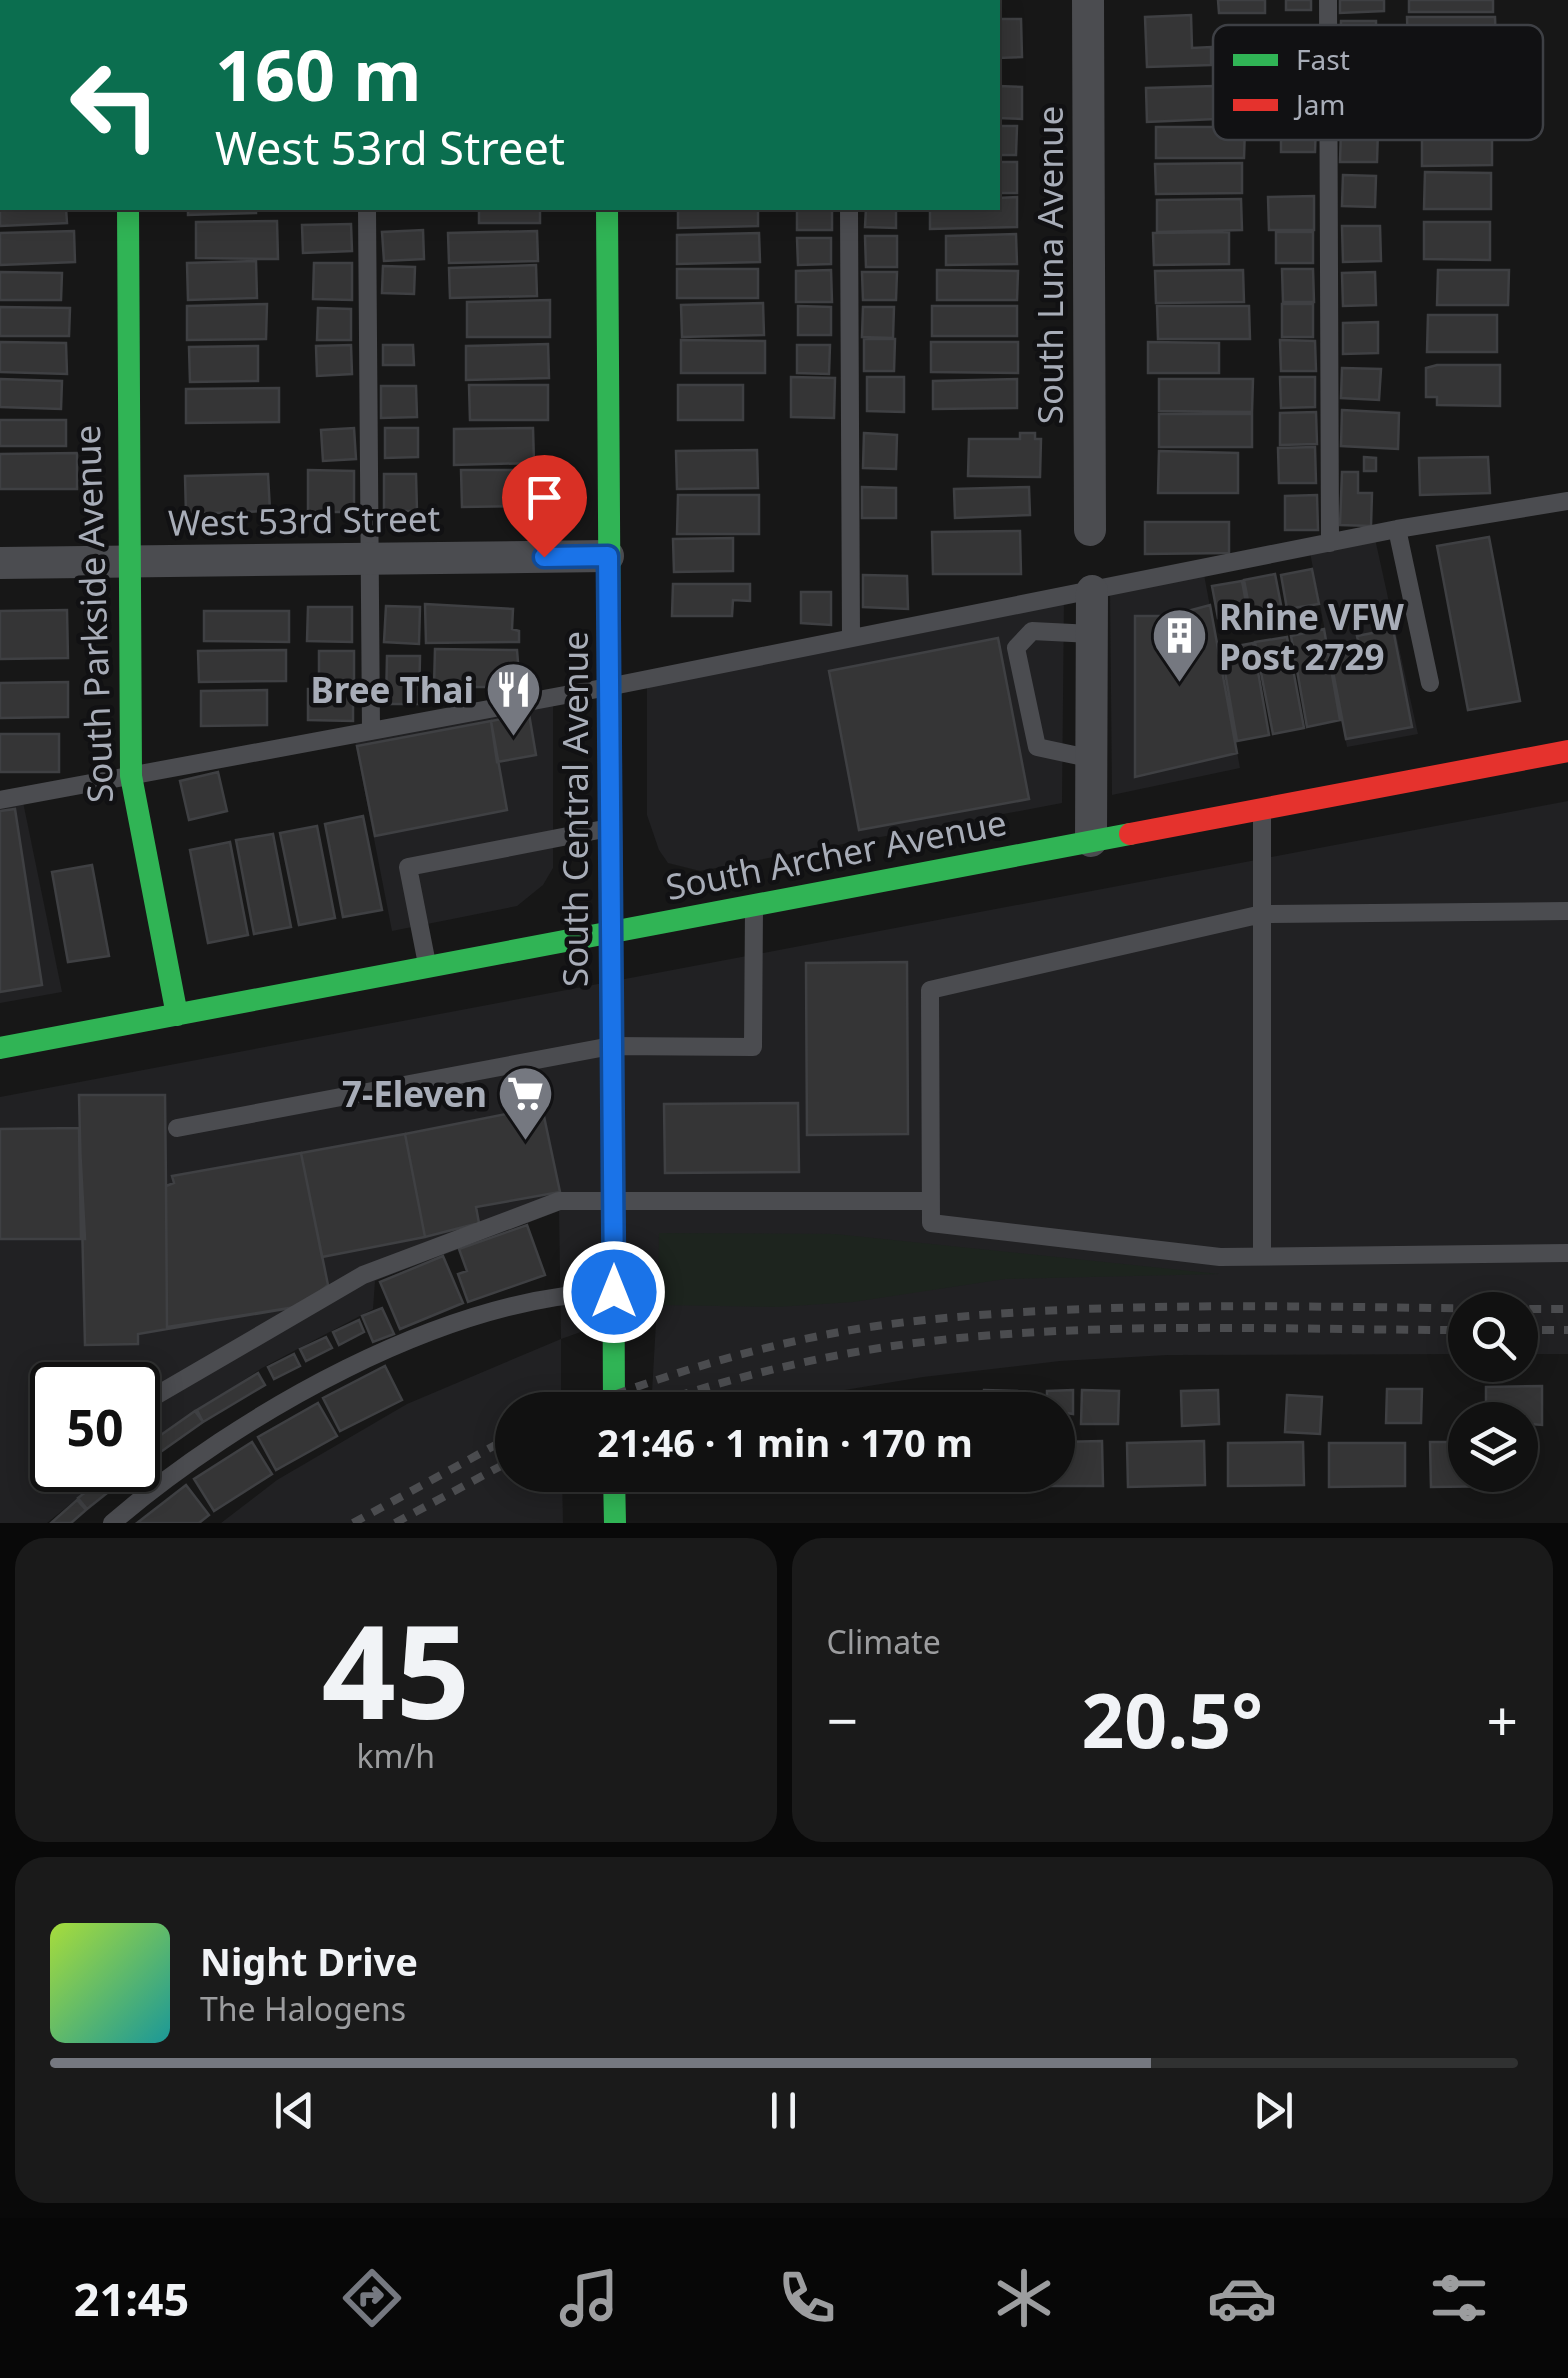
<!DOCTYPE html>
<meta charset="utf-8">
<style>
body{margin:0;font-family:"Noto Sans",sans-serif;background:#1a1a1a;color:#f1f3f6;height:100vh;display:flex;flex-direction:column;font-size:38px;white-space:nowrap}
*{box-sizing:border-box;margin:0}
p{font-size:32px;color:#9c9d9f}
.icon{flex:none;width:55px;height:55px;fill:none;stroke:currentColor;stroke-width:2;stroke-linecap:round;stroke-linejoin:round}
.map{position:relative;height:1523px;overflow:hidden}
.sheet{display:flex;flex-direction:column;gap:15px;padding:15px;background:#090909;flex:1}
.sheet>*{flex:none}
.guide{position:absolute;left:0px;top:0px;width:1000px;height:210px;box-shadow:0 5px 25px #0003,0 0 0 2px #303131;background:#0b6e4f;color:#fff;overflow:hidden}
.buttons{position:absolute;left:1448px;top:1292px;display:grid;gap:20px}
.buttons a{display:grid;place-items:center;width:90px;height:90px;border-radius:50%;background:#111;box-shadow:0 5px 25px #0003,0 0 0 2px #303131;font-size:50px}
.speed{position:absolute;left:30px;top:1362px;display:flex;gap:20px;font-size:50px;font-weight:700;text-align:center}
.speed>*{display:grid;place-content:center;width:130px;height:130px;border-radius:50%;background:#111;box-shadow:0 5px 25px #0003,0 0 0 2px #303131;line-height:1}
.speed .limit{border:5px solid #111;border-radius:15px;background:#fff;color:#111}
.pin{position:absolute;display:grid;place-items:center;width:85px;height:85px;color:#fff;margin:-102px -42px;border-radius:50% 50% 50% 0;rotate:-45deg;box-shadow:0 0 10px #0007}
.pin .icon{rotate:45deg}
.me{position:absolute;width:110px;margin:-55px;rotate:0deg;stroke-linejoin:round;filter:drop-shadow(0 0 8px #0008)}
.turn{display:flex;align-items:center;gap:35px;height:210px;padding:0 50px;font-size:45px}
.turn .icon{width:130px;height:130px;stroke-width:2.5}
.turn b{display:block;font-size:70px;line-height:85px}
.big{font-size:75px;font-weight:700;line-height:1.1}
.sheet .tile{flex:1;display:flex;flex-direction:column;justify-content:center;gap:15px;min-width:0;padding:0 35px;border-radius:30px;background:#1a1a1a}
.sheet .dial{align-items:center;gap:0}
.dial b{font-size:130px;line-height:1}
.song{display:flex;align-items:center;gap:30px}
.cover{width:120px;height:120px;border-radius:15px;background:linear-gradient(135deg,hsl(80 70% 55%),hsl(180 70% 35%))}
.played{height:10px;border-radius:5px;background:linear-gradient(90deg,#757880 75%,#303131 75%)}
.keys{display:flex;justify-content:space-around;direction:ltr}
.heat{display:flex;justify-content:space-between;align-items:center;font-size:55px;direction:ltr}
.sheet .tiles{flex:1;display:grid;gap:15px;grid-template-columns:1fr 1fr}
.tile:last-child{grid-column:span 2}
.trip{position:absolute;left:495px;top:1392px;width:580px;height:100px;border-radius:50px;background:#111;box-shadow:0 5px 25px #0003,0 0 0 2px #303131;font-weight:700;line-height:100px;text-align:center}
.tab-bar{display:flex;height:160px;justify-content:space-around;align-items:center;background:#070707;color:#9c9d9f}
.tab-bar .icon{width:70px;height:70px}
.tab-bar .on{color:#757880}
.tab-bar b{font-size:45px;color:#f1f3f6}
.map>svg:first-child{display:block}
.built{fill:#212123}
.green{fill:#1d241e}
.building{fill:#353536;stroke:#3f4043;stroke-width:2.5}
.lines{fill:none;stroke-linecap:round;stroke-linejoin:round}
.lane{stroke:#4b4c50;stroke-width:18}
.street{stroke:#4b4c50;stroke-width:32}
.fast{stroke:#30b455;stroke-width:22}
.jam{stroke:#e5322d;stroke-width:22}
.rail{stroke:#4b4c4f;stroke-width:8;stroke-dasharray:12 10;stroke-linecap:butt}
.route-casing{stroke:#114b97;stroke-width:25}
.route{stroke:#1a73e8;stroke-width:18}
.labels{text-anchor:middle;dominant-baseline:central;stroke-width:9;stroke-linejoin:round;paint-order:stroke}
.street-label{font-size:35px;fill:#a8adb8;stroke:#111113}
.poi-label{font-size:35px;font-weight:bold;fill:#a8adb8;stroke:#111113;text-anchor:end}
.key{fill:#111113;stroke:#3e4045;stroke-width:2.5}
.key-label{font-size:28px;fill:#a8adb8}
</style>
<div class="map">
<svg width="1568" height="1523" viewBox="0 0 1568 1523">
<rect width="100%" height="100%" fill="#171717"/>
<path class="built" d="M1374,534L1418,734L1347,747L1309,547Z
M1203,569L1240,768L1112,795L1110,587Z
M1064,596L1062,803L700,871L668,863L659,850L647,815V679Z
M553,699V868L543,885L517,906L392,931L354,736Z
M22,797L62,992L0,1003V801Z
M1568,801V1354H1520V1310H1465V1354L1168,1355L1060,1361L923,1377L725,1410H651L657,1305L561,1339V1410H512V1475H562L563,1523H221L277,1480L407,1404L561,1339L559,1211L375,1281L373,1309L262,1368L138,1451V1385H52V1470H112L47,1523H0V1097Z"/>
<path class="green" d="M659,1233L835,1234L1219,1274L1005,1279L853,1302L777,1307L658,1305Z"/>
<path class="building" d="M209,0H272V2H209Z
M454,0H533V2H454Z
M789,0H830V2H789Z
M1218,0H1265V13H1219Z
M1286,0H1311V10H1286Z
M1340,0H1384V11L1340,13Z
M1409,0H1493V12H1409Z
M1191,15L1192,48L1211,47V65L1147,67L1145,17Z
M1407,17H1495L1496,48L1408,50Z
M998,19H1021L1022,57L998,58Z
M1341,21H1376V52H1340Z
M998,86L1022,87V119L998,118Z
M1214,86L1215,96H1223V114H1216V119L1147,122L1146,88Z
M1316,123L1315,152H1281V124Z
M1492,125V165L1422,166V126Z
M998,126H1017L1016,155H998Z
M1156,127H1245L1244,158H1156Z
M1341,129H1378L1377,162H1340Z
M998,162H1017V193H998Z
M1242,163V193L1156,194L1155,164Z
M1425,172L1491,173V209H1424Z
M1343,175L1376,176L1375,207L1342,206Z
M1314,196V230H1269L1268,197Z
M1017,197V227L930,229V208H998V198Z
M1241,199L1242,230L1157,232V200Z
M0,200L2,208H66L67,223L0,226Z
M188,208H256V213L188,215Z
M479,208H540V223H479Z
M678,208H758V226L678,228Z
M797,208H832V230H797Z
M866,208H896V228L865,227Z
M277,221L278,259L196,258V222Z
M1424,222H1490V260L1424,259Z
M351,224L352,251L303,253L302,225Z
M1342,226H1380L1381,261L1343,262Z
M423,230L424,259L384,261L382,232Z
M74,231L75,262L0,265V233Z
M537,231L538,261L449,263L448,233Z
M1229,232V264L1154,265L1153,233Z
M1276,232H1313V263H1276Z
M759,233L760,262L677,264V235Z
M1016,234L1017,264L946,265V236Z
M865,236H897V267H866Z
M797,238H831V264L798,265Z
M256,261L257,298L188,300L187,263Z
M314,263H352V300L313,299Z
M536,265L537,296L450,298L449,268Z
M383,266L415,267L414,294L382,293Z
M677,269H758V298H677Z
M1282,269H1313L1314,302H1283Z
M831,270L832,302H796V271Z
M937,270L1018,271L1017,300H937Z
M1243,270L1244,302L1156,303L1155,271Z
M1438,270H1509L1508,305H1437Z
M0,272L62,273L61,300H0Z
M862,272H897L896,300H863Z
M1375,272L1376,305L1343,306L1342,273Z
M550,300V337H467V302Z
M763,303L764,335L682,337L681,305Z
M267,304L266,339L187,340V306Z
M1282,304H1313V337H1282Z
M798,306L831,307V335H798Z
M932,306H1017V336H932Z
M1157,306H1249L1250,339H1158Z
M0,307L70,308L69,336H0Z
M863,307H894L893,338L862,337Z
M318,308L351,309V340H317Z
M1428,315H1497V352H1427Z
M1378,322V353L1343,354V323Z
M864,339H895L894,371H864Z
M681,340L765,341V373H681Z
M1280,340L1315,341L1316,371H1281Z
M0,342L66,343L67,374L0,372Z
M931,342H1018V373L931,372Z
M1148,342L1219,343V373H1148Z
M548,344L549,378L466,380V346Z
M351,345L352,374L317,376L316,346Z
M383,345H413L414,365H383Z
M797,345H830L829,374L797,373Z
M258,346V381L190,382L189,347Z
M1437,365H1500V406L1437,405V397H1426V368Z
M1342,368L1381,369L1379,400L1341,398Z
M791,377L835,378L834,418L791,417Z
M867,377H904V412L867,411Z
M1280,377H1315V407L1281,408Z
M0,379L62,381L61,409L0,407Z
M1017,379V408L933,409V381Z
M1159,379H1253L1252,412L1159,411Z
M469,385H548V420H470Z
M678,385H743V420H678Z
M381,386H416L417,417L381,418Z
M279,388V422L186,423V389Z
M1342,410L1399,413L1398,449L1341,446Z
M1316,412L1317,444L1280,445V413Z
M1159,414H1252V447H1159Z
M0,420H66V446H0Z
M354,428L356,459L323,461L321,430Z
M385,428H418V457L385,458Z
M533,428L534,463L454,465V429Z
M864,433L897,435L896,469L863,468Z
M1020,433H1035V439H1041L1040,477L968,476L969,439H1020Z
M1315,447L1316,483H1279L1278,448Z
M757,450L758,488L677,489L676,451Z
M1159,451L1238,453V493H1158Z
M77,453V489H0V454Z
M1364,457L1376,458V471H1364Z
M1488,457L1490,493L1420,495L1419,458Z
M308,470L354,471V512H308Z
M461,470H534V506L462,507Z
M1342,472H1358V493H1372L1371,526L1340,525Z
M268,474L270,511L186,514L185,476Z
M384,474H416L417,511H384Z
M862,487L896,488V518H862Z
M1029,487L1030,515L955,518L954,489Z
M678,495H759V534H677Z
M1317,495L1318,530H1285V496Z
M1145,522H1229V553L1145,554Z
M1020,531L1021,574H933L932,532Z
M1489,537L1520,701L1468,710L1437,546Z
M733,538V571L674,572L673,539Z
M1312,569L1319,604L1287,609L1281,575Z
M1275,574L1282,610L1251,616L1244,580Z
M863,575L907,576L908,609L863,607Z
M1242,581L1248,613L1218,618L1212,586Z
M673,584H750V601L733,600L732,616H672Z
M801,592H831V625L801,623Z
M425,604L513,609L512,629L519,631V642L426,643Z
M1210,605L1237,753L1135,777V616H1169Z
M386,606L420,607L419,644L384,642Z
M308,607H352V642L307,641Z
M67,610L68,658L0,659V611Z
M204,611H289V642L204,641Z
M1324,629L1340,720L1307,727L1291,636Z
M1393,629L1412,727L1346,739L1330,656L1360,650L1357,636Z
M1287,637L1304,728L1273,734L1255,642Z
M998,638L1029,799L859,830L829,671Z
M1253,643L1269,735L1237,741L1221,649Z
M435,649L517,650L520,687H434Z
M286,650V681L199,682L198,651Z
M319,651H354V682L319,683Z
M387,656H420L419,704H386Z
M68,682V717L0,718V683Z
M308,689L353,690V721L308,720Z
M267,690V725L201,726V691Z
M529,714L536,755L497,762L491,721Z
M491,721L507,810L375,836L357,746Z
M0,734H59V772H0Z
M218,772L227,811L189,820L180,781Z
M15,809L42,985L0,992V811Z
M363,816L382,910L343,917L325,824Z
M317,826L335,918L299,925L280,833Z
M273,834L291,927L254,934L236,840Z
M230,842L248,935L208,943L190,850Z
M92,865L109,956L68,962L52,872Z
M907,962L908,1134L807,1135L806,963Z
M79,1095H165L166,1186L174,1183L172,1176L301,1153L328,1285L302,1306L138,1334V1344L85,1345Z
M798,1103L799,1172L665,1173L664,1104Z
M542,1107L560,1192L476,1207L479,1223L425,1237L405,1134Z
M79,1128L85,1239H81Z
M79,1128L81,1239H0V1129Z
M405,1134L425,1237L322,1257L301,1153Z
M301,1153L328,1285L302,1306L167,1327L166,1186L174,1183L172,1176Z
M301,1153L328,1285L302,1306L167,1327L166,1186L174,1183L172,1176Z
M527,1225L545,1275L468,1302L458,1274L467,1271L459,1249Z
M443,1256L463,1303L400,1329L380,1282Z
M382,1308L394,1334L373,1342L362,1316Z
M359,1320L364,1332L339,1345L333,1332Z
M326,1337L332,1348L306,1361L300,1349Z
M294,1354L300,1366L274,1379L268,1367Z
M385,1366L402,1400L340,1431L323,1398Z
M258,1373L265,1385L203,1422L197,1410Z
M1542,1386V1425L1486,1420V1387Z
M1387,1389H1422L1421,1423H1386Z
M984,1390L1017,1391L1016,1410H983Z
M1073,1390V1414L1047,1410V1391Z
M1082,1390L1119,1391L1118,1424H1081Z
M1218,1390L1219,1424L1182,1426L1181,1391Z
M1287,1395L1322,1397L1320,1434L1285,1432Z
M916,1396V1410H885L884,1397Z
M318,1403L337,1436L276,1470L258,1437Z
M195,1411L203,1422L145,1463L138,1451Z
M1102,1441L1103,1486H1027V1475H1058V1442Z
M1204,1441L1205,1485L1128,1487L1127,1443Z
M252,1442L272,1474L214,1511L194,1479Z
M1303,1442L1304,1485L1228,1486V1443Z
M1430,1442H1465V1475H1506V1486L1431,1487Z
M1329,1443H1405V1486L1329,1487Z
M114,1470H136L87,1509L78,1498Z
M678,1475H777V1492H678Z
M823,1475H898V1487L823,1486Z
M924,1475H997L998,1484L924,1483Z
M186,1485L209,1515L199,1523H137Z
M77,1500L86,1510L71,1523H51Z"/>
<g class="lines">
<path class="lane" d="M366,0V2
M848,0V2
M1328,0L1330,543
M367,208L371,731
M849,208L851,638
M1397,529L1430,683
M1092,634L1032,631L1016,648L1037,747L1093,759
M0,800L608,687L1397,529L1568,501
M1262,812V1256
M1568,911L1262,914L930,990L931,1223L1220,1257L1568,1253
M427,964L408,867L609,828
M177,1128L611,1046L753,1047L754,907
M138,1406L363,1275L559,1201H931
M112,1523C238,1415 443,1297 611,1292"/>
<path class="street" d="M1088,0L1090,530
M128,2V0
M0,563L608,556
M1091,841L1092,591"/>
<path class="fast" d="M607,0V2
M128,208L131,776L177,1015
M607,208L611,825
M0,1048L1130,834
M613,1175L614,1410
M614,1475L615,1523"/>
<path class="jam" d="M611,825L613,1175
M1130,834L1568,751"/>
<path class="rail" d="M1520,1330H1568
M574,1410C687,1366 804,1332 925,1320C1137,1298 1355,1309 1568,1309
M635,1410C717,1382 800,1360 886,1347C1076,1319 1273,1330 1465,1330
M353,1523L512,1436
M395,1523L512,1460"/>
</g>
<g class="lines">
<defs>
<path id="route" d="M544,557L608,556L614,1292"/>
</defs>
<use href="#route" class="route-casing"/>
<use href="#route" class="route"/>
</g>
<defs>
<symbol id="building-pin" viewBox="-11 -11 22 30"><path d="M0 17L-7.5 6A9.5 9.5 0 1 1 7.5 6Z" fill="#757880" stroke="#111113"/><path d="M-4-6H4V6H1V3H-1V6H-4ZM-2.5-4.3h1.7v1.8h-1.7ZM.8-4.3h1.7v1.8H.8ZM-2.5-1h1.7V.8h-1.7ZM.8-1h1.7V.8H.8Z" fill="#fff"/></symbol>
<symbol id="restaurant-pin" viewBox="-11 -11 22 30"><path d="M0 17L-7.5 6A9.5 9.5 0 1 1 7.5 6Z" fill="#757880" stroke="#111113"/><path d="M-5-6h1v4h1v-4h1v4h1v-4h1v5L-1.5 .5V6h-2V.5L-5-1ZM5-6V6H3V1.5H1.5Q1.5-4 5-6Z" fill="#fff"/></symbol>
<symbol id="supermarket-pin" viewBox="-11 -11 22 30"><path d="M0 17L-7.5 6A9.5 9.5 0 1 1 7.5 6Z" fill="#757880" stroke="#111113"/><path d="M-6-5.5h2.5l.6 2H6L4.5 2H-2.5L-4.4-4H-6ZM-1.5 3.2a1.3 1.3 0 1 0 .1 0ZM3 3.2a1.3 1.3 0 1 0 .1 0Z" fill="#fff"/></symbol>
</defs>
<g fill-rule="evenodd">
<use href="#building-pin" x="1148" y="604" width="63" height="86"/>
<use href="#restaurant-pin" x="482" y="658" width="63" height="86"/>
<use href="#supermarket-pin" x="494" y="1062" width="63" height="86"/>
</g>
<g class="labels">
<g class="street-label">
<text transform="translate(1049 265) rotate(-90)">South Luna Avenue</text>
<text transform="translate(304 520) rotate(-1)">West 53rd Street</text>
<text transform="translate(93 614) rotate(-92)">South Parkside Avenue</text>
<text transform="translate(574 809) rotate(-90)">South Central Avenue</text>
<text transform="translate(836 854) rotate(-11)">South Archer Avenue</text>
</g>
<g class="poi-label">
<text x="1219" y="616" text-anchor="start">Rhine VFW<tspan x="1219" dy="40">Post 2729</tspan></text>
<text x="474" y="689">Bree Thai</text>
<text x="487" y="1093">7-Eleven</text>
</g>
</g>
<rect x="1213" y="25" width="330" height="115" rx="15" class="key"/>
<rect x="1233" y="54" width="45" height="12" fill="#30b455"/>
<rect x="1233" y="99" width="45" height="12" fill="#e5322d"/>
<g class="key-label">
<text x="1296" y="70">Fast</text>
<text x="1296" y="115">Jam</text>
</g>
</svg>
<div class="buttons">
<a><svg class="icon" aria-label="search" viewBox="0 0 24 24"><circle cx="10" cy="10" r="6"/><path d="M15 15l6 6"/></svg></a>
<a><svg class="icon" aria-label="layers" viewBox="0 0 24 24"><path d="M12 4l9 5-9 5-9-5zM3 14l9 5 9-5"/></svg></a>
</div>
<div class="speed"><div class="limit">50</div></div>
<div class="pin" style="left:544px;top:557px;background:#d93025"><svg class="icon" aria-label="arrive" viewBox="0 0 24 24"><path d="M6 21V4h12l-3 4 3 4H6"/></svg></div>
<svg class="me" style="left:614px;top:1292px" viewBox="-20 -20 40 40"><circle r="17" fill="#1a73e8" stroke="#fff" stroke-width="3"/><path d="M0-11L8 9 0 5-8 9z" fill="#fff"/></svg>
<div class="trip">21:46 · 1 min · 170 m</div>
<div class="guide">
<div class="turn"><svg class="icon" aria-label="left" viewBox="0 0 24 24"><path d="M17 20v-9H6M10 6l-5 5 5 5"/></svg><div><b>160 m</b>West 53rd Street</div></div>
</div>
</div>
<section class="sheet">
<div class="tiles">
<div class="tile dial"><b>45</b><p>km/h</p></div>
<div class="tile"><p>Climate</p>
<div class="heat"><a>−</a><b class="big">20.5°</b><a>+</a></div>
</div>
<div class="tile">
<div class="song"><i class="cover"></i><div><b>Night Drive</b><p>The Halogens</p></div></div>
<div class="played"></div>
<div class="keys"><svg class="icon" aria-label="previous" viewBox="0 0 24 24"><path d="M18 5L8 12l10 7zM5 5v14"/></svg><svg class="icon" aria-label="pause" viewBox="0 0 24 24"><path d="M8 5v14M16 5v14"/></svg><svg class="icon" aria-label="next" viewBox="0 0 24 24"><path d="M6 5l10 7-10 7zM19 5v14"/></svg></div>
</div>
</div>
</section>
<nav class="tab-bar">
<b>21:45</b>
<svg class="icon on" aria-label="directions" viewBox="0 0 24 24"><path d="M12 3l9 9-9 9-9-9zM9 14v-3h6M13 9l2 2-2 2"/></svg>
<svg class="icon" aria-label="music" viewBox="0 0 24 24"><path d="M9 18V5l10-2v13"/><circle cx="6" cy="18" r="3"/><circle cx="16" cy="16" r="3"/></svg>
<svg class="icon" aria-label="phone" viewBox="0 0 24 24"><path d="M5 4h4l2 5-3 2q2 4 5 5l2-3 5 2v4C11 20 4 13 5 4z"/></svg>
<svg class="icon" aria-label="climate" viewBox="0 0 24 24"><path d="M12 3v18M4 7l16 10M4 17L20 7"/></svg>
<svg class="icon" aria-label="car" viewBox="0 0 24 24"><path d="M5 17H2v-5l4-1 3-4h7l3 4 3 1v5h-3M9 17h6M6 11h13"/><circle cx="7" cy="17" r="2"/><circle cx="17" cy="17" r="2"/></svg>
<svg class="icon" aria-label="filters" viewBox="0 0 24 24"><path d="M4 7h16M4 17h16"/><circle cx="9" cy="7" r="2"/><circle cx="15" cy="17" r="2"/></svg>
</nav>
